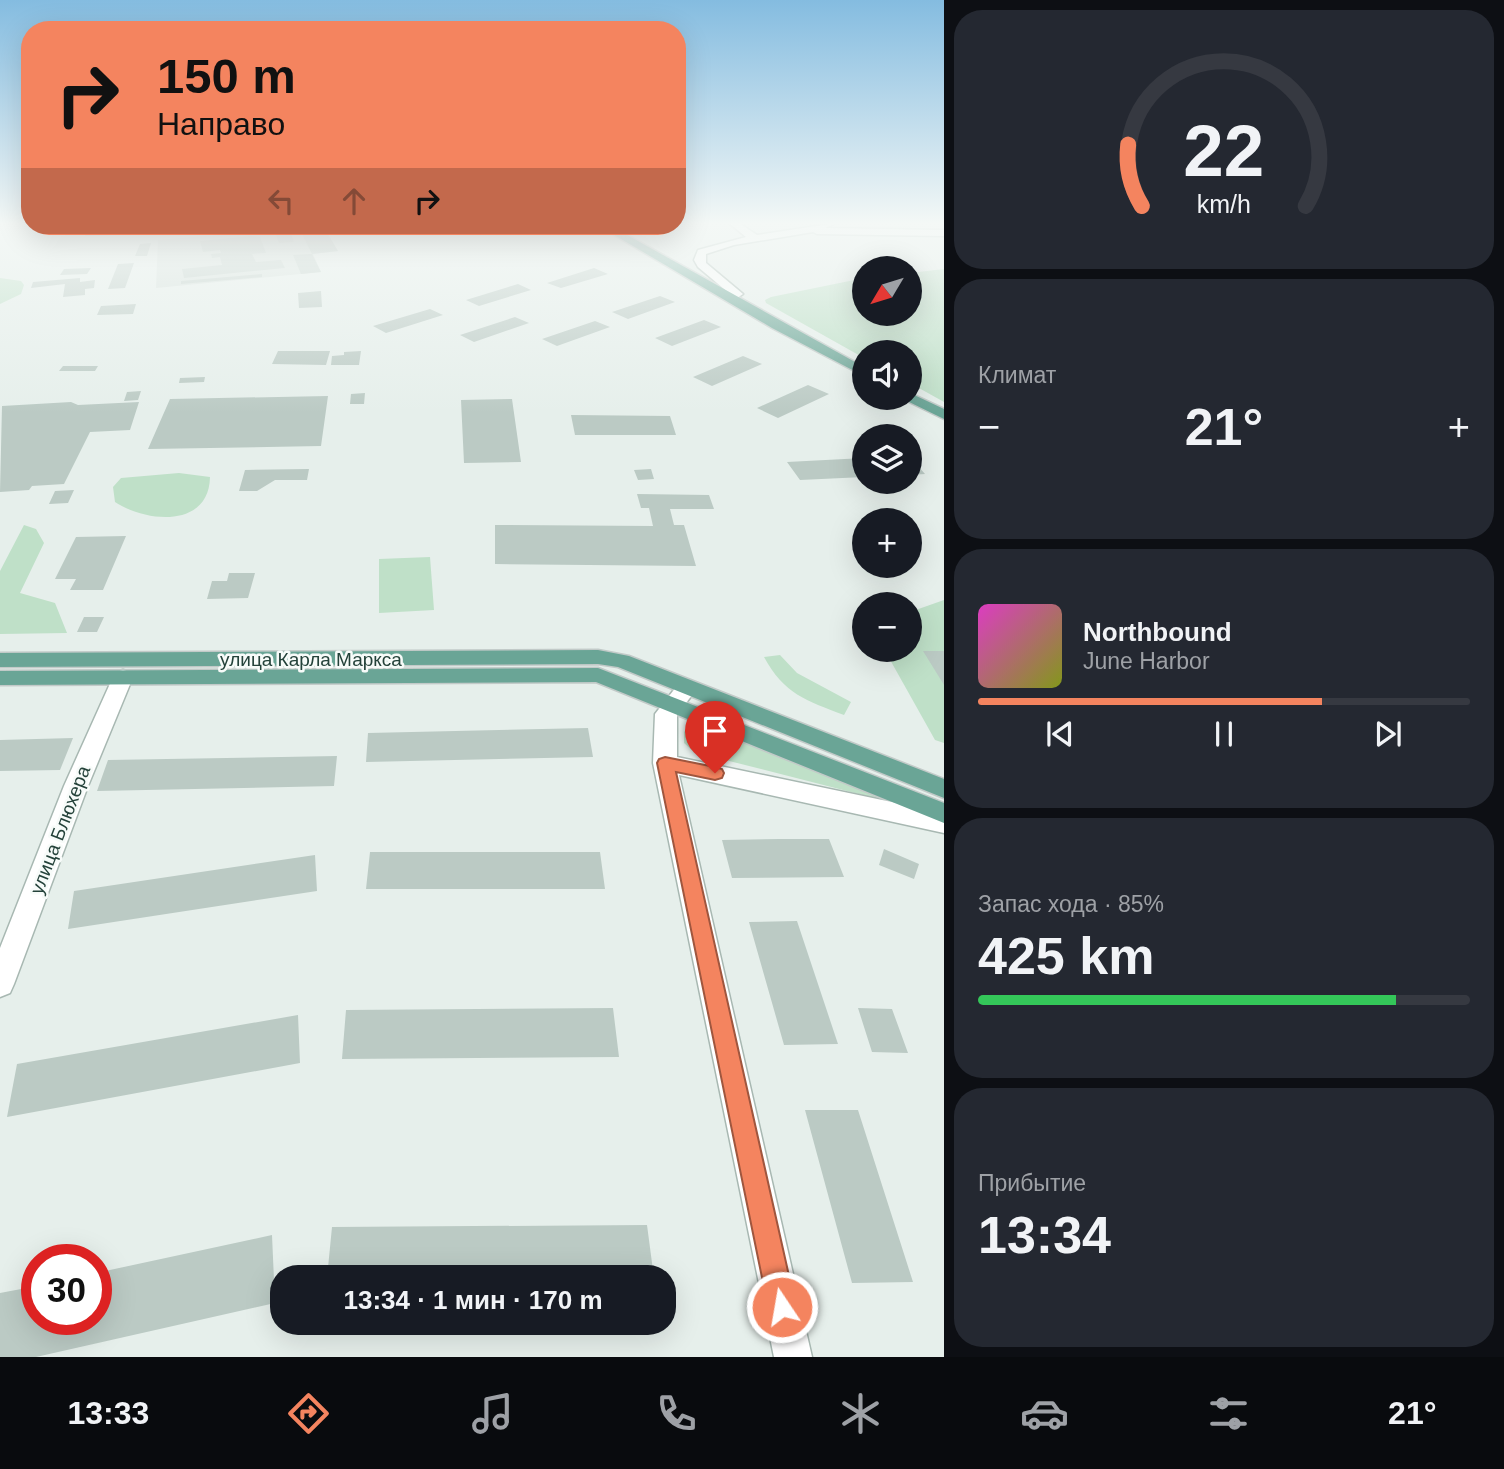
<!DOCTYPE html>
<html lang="ru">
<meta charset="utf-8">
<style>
body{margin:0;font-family:Arial,sans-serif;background:#242831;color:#f1f3f6;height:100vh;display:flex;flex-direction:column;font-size:26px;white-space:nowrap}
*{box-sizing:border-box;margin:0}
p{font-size:23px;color:#9ea1a6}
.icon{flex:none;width:38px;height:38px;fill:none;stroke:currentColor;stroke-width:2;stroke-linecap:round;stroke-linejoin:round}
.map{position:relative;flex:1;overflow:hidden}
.sheet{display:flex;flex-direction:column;gap:10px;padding:10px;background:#0d0f14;width:560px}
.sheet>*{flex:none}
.banner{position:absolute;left:21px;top:21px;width:665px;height:214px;border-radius:28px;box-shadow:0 7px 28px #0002;background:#f4845f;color:#111;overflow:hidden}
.needle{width:46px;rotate:232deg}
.buttons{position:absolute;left:852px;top:256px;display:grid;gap:14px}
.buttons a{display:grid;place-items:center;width:70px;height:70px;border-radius:50%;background:#171b24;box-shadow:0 7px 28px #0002;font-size:35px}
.speed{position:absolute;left:21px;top:1244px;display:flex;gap:14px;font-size:35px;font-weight:700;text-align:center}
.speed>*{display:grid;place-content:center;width:91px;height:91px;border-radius:50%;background:#171b24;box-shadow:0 7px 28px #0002;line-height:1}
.speed .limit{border:10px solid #d22;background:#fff;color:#111}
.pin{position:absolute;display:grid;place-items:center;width:60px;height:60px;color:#fff;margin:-72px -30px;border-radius:50% 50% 50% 0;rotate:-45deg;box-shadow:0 0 7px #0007}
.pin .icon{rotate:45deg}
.me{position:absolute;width:77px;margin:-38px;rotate:348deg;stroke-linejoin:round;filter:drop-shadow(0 0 5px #0008)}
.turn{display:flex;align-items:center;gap:24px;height:147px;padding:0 21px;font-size:32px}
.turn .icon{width:91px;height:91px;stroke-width:2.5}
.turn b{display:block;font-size:49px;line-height:60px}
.lanes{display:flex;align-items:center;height:66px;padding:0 21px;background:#0003;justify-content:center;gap:35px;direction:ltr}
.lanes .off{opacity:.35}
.big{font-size:52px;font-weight:800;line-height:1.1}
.sheet .tile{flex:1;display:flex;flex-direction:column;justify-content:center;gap:10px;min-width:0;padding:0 24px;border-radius:28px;background:#242831}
.sheet .dial{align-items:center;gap:0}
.dial svg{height:182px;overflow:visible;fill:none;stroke:#363941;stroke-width:7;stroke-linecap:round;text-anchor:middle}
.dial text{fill:#f1f3f6;stroke:none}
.song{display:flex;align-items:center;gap:21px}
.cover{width:84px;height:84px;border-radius:10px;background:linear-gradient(135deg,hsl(310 70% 55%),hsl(70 70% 35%))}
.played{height:7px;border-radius:4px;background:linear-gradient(90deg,#f4845f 70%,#363941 70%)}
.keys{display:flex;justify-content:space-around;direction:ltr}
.heat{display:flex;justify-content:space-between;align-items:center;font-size:38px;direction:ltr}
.charge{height:10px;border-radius:5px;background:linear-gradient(90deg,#34c759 85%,#363941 0)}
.trip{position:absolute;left:270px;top:1265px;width:406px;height:70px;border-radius:28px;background:#171b24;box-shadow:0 7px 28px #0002;font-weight:800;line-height:70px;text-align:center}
.menu{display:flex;height:112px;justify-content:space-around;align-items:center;background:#090b0e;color:#9ea1a6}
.menu .icon{width:49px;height:49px}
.menu .current{color:#f4845f}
.menu b{font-size:32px;color:#f1f3f6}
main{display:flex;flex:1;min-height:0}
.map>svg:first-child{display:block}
.built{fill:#d4dfda}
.green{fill:#bfe0c8}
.building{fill:#bbcac4}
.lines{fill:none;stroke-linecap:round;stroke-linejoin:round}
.street-casing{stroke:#a8b8b2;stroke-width:3}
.primary-casing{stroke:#c2cac8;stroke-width:3}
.street{fill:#fff;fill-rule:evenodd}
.primary{fill:#6aa596;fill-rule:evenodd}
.route{fill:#f4845f;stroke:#9f563e;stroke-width:2}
.labels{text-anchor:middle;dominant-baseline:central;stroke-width:5;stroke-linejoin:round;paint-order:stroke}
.street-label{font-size:19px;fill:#24423a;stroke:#f7fbf9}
</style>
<main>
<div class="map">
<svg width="944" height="1357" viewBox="0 0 944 1357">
<rect width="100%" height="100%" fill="#e6efeb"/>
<path class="built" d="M323,226L338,251L313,254L321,272L156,288L158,240Z"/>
<path class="green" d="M944,269V402L910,383V352H864V358L766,303L765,300L771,297L864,278V313H910V273Z
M0,278L21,281L24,285L21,294L0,304Z
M179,473L210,477C209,528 147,523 115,502L113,487L121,478Z
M24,525L36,529L44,543L20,593L55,603L67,633L0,634V571Z
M430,557L434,610L379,613V559Z
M944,600V743L935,740L884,649H910V612Z
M780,655L797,673L851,702L844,715C807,701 784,694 764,657Z
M693,722L890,800V802L694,752L684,743V732Z"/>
<path class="building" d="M279,226H288L294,242L279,243L274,230L280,229Z
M323,226L338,251L312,254L299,228Z
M66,230H125L121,235L85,236L87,232L61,235Z
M252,236L260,237L266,253L252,254L256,262L281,260L285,268L184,278L182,269L222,265L220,257L212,258L211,254L221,253L220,250L203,252L200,241Z
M151,243L147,256H135L140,244Z
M312,254L321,272L301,274L293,255Z
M134,263L125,288L108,289L118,264Z
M91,268L87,274L60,275L64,269Z
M594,268L608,274L561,288L547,283Z
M262,274V277L181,284V281Z
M80,278V282L95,280L94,288L85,289V295L63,297L65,284L31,288L33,282Z
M518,284L531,290L479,306L466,300Z
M321,291L322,307L299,308L298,293Z
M660,296L675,302L628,319L612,312Z
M136,304L133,314L97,315L101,306Z
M430,309L443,315L386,333L373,326Z
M515,317L529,323L474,342L460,335Z
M704,320L721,327L672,346L655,338Z
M595,321L610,327L557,346L542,339Z
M278,351H330L326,365L272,364Z
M361,351L359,365H331L332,356L344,355V352Z
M743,356L762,364L712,386L693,377Z
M63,366H98L95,371H59Z
M205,377L204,382L179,383L180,378Z
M808,385L829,394L778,418L757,408Z
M141,391L138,400L124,401L127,392Z
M365,393L364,404H350L351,394Z
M328,396L321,446L148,449L170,399Z
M512,399L521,462L464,463L461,400Z
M71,402L78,405L139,402L130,430L90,432L64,484L32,486L29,490L0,492L2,406Z
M571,415L670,416L676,435H575Z
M910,457L925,474L910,475Z
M864,458V477L800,480L787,462Z
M309,469L307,480H275L257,491H239L245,470Z
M651,469L654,479L638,480L634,470Z
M74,490L68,503L49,504L55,491Z
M637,494L709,495L714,509H670L674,525H684L696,566L495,564V525L653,526L649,508H641Z
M126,536L103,590H70L76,579H55L76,537Z
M229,573H255L248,598L207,599L212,581H227Z
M84,617H104L97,632H77Z
M923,651H944V685Z
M588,728L593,757L366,762L368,733Z
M73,738L60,770L0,771V740Z
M337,756L334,786L97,791L108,760Z
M780,839H829L844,877L732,878L722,840Z
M884,849L919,864L914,879L879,865Z
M370,852H600L605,889H366Z
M315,855L317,891L68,929L74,891Z
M797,921L838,1044L784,1045L749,922Z
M613,1008L619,1057L342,1059L346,1010Z
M858,1008L892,1009L908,1053L872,1052Z
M298,1015L300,1063L7,1117L17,1064Z
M805,1110H858L913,1282L852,1283Z
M647,1225L654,1278H327L332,1227Z
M272,1235L275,1303L36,1357H0V1293L37,1286V1320H96V1273Z"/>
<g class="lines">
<defs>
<path id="street" d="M729,223H739L757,235L836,223L825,228L944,230V236L817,234L813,232L734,245L706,254V263L743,294L731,302L725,299L730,294L698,267L694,260L698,250L746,237Z
M123,670L130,672L133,677L88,786L14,984L10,993L0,997V948L64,786L113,677L116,672Z
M687,680L694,682L698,687L677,715V757L944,813V833L679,775L812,1357H774L653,763L655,714L680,682Z"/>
<path id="primary" d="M599,226H611L864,367V376L772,328Z
M910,393L944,409V419L905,400L903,397H910Z
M598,650L629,656L944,779V798L618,667L598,664L0,667V653Z
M598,668L944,803V823L596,682L0,685V671Z"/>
</defs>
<use href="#street" class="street-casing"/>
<use href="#primary" class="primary-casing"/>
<use href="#street" class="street"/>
<use href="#primary" class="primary"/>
</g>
<linearGradient id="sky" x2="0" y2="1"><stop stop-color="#84bce0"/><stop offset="0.54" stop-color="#f4f8f6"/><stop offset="1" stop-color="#f4f8f6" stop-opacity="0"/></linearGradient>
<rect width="944" height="413" fill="url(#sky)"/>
<path class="route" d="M665,757L715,767L722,769L724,773L722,778L715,780L676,772L796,1307L792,1316L782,1320L772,1316L768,1307L657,763L659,759Z"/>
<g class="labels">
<g class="street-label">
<text x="311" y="659">улица Карла Маркса</text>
<text transform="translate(60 830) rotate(-69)">улица Блюхера</text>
</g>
</g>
</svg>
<div class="buttons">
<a><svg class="needle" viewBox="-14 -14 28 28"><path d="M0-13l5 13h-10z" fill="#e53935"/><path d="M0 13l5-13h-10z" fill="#9ea1a6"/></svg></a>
<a><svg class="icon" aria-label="sound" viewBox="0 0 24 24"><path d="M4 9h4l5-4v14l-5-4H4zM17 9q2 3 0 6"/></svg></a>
<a><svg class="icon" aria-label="layers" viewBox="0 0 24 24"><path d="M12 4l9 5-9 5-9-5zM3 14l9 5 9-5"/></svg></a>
<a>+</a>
<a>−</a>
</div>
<div class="speed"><div class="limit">30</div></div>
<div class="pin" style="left:715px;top:773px;background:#d93025"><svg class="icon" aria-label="arrive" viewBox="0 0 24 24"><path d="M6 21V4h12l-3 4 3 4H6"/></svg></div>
<svg class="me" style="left:782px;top:1307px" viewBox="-20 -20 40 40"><circle r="17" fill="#f4845f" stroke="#fff" stroke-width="3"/><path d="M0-11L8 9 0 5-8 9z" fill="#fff"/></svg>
<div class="trip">13:34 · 1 мин · 170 m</div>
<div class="banner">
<div class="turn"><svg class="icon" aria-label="right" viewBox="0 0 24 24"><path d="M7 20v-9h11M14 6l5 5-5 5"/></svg><div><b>150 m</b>Направо</div></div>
<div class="lanes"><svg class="icon off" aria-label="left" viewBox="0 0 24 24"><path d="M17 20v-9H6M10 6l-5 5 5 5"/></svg><svg class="icon off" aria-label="ahead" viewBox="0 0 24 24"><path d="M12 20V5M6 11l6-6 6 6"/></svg><svg class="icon" aria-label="right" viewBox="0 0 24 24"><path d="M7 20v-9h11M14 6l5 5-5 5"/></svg></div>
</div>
</div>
<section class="sheet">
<div class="tile dial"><svg viewBox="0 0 100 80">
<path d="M14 69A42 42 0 1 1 86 69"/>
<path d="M14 69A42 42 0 0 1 8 42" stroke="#f4845f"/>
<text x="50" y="56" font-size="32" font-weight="700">22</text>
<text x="50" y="72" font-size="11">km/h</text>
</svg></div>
<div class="tile"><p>Климат</p>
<div class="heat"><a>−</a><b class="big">21°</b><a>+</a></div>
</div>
<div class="tile">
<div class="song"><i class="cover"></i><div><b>Northbound</b><p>June Harbor</p></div></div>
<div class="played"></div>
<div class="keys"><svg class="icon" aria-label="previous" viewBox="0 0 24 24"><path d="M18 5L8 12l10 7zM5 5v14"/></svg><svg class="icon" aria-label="pause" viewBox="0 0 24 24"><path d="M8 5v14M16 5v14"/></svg><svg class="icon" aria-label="next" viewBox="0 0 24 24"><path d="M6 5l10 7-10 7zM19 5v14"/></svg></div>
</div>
<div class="tile"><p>Запас хода · 85%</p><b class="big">425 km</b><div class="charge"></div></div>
<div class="tile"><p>Прибытие</p><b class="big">13:34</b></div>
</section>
</main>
<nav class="menu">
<b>13:33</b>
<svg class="icon current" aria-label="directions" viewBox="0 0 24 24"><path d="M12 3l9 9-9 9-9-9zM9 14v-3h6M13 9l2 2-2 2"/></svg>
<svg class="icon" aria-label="music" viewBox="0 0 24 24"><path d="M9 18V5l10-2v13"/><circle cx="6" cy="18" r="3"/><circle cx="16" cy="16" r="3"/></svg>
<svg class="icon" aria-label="phone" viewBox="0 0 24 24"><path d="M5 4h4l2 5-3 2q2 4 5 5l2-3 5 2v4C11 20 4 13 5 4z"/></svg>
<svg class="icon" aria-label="climate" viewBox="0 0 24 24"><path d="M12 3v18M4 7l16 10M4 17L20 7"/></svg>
<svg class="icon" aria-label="car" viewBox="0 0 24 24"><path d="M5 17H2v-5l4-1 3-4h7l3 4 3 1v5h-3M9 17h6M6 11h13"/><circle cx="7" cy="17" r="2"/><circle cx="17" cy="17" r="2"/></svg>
<svg class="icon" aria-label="filters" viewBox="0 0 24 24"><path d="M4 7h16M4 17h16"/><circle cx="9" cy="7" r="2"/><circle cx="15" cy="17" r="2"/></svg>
<b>21°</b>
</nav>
